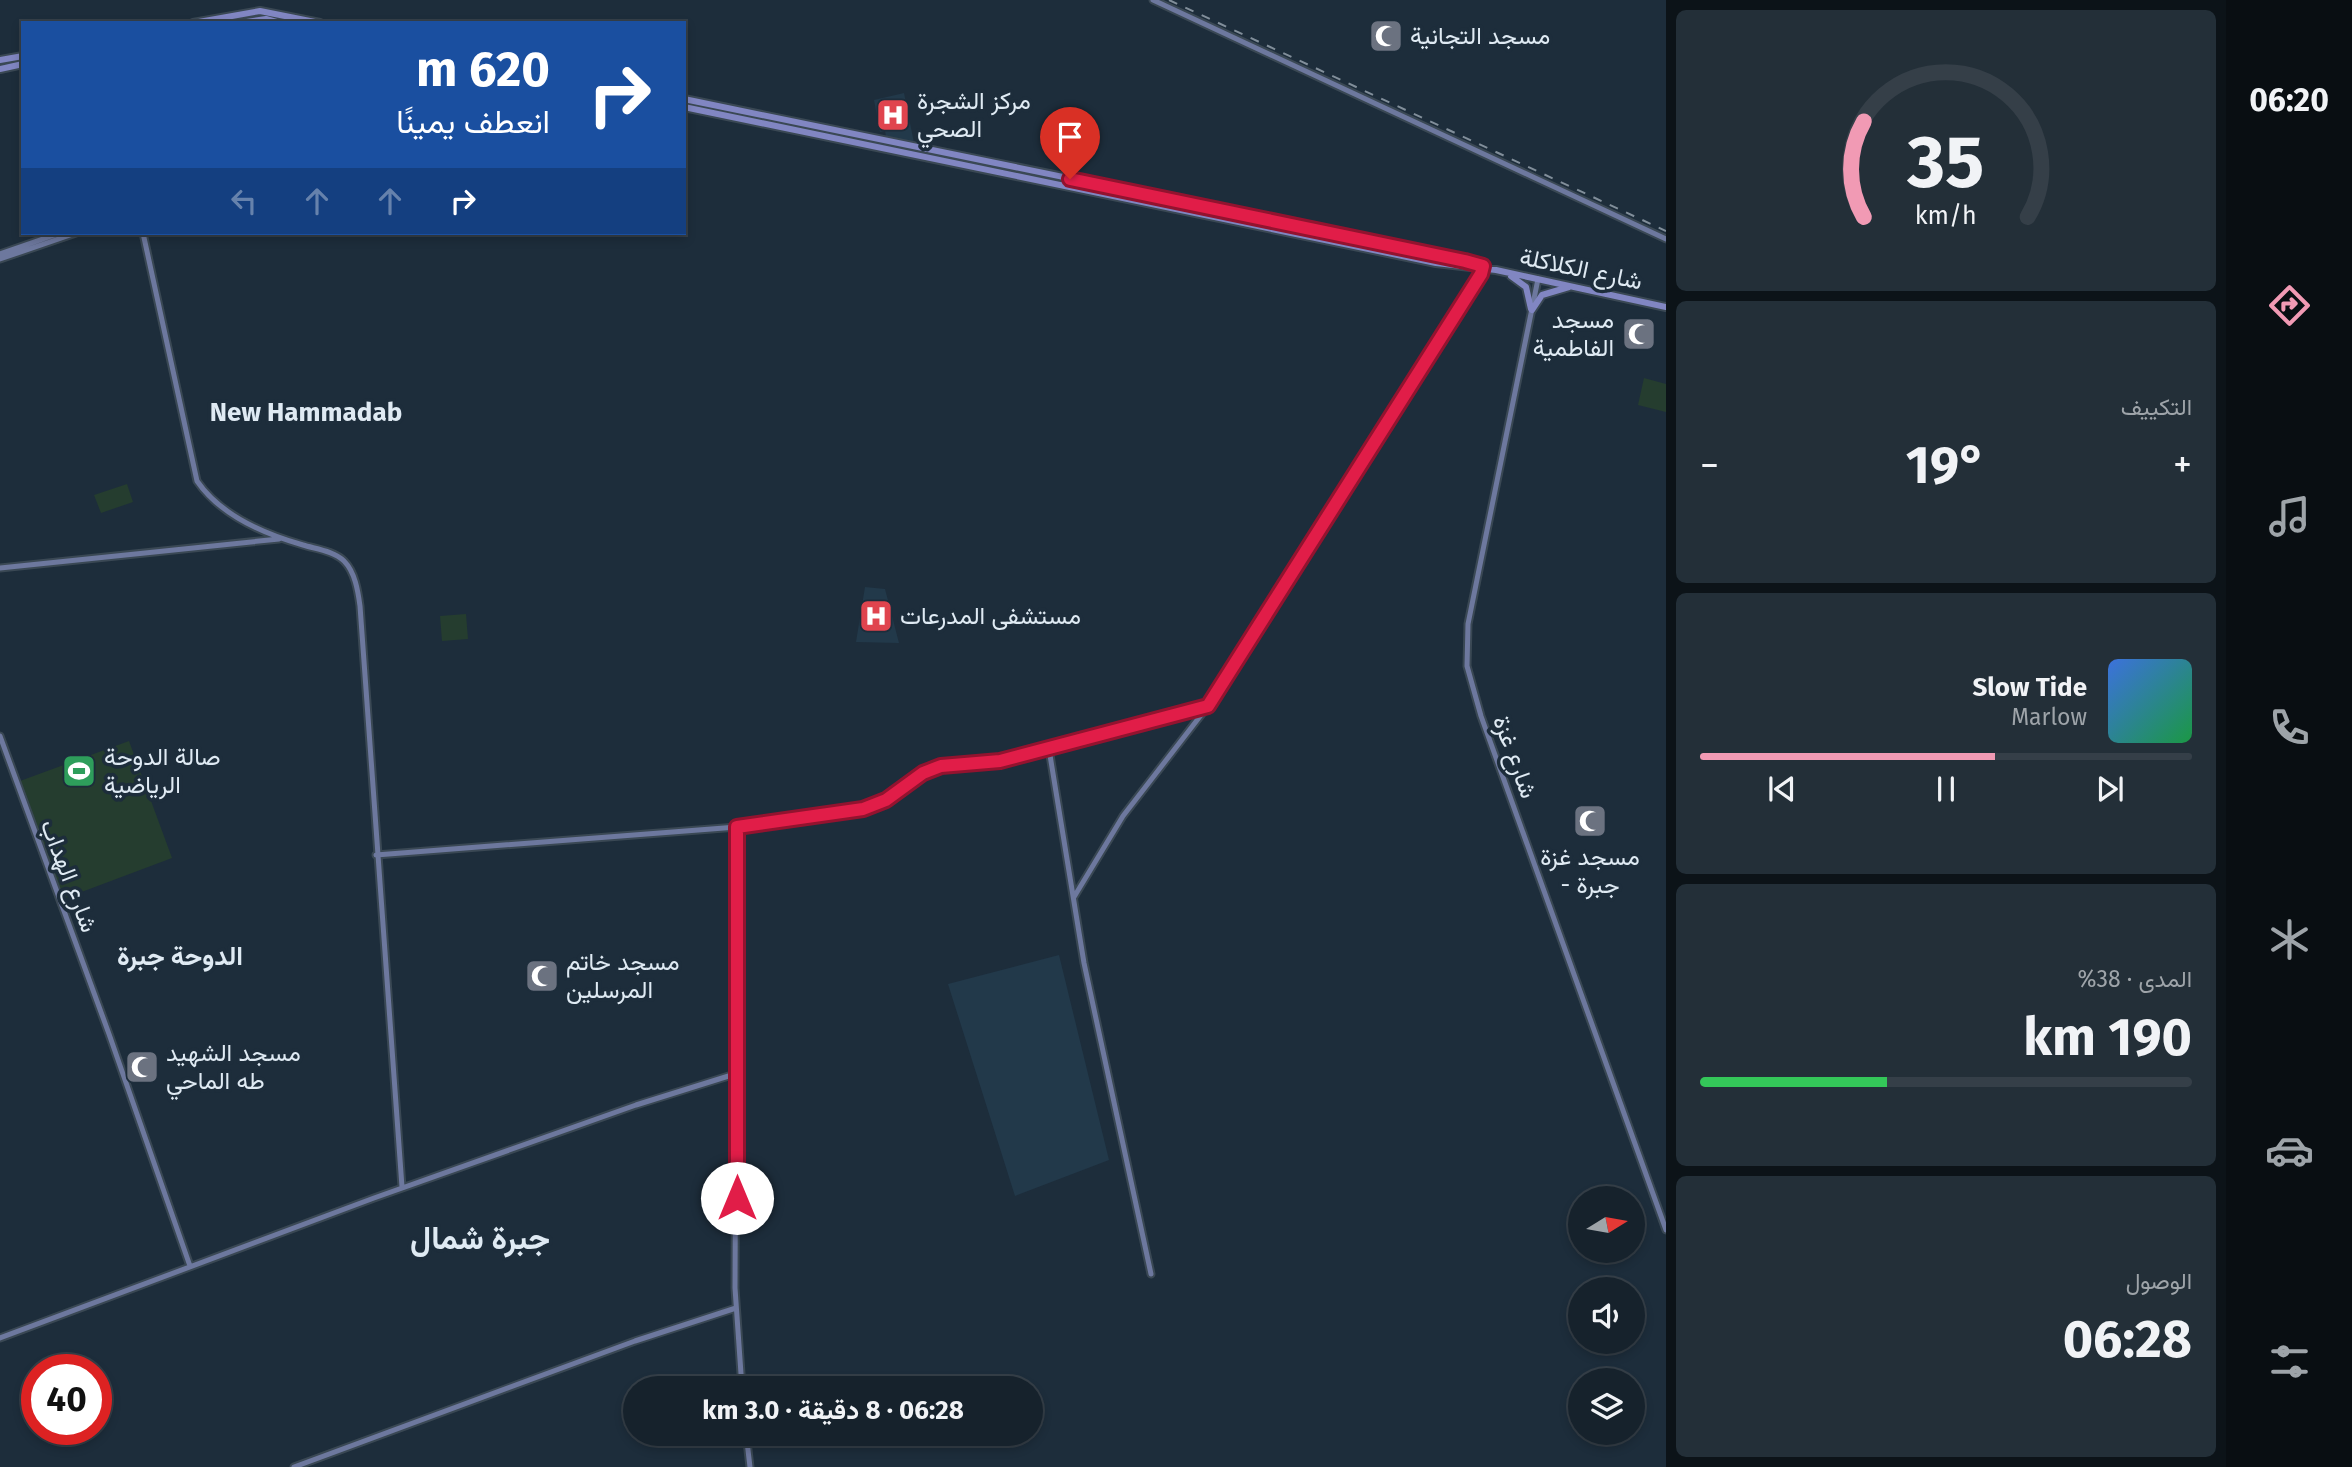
<!DOCTYPE html>
<html lang="ar">
<meta charset="utf-8">
<style>
body{margin:0;font-family:"Fira Sans",Vazirmatn,sans-serif;background:#232f38;color:#f1f3f6;direction:rtl;height:100vh;display:flex;flex-direction:column;font-size:26px;white-space:nowrap}
*{box-sizing:border-box;margin:0}
p{font-size:23px;color:#9ea4a9}
.icon{flex:none;width:38px;height:38px;fill:none;stroke:currentColor;stroke-width:2;stroke-linecap:round;stroke-linejoin:round}
.map{position:relative;flex:1;overflow:hidden;direction:ltr}
.side{display:flex;flex-direction:column;gap:10px;padding:10px;background:#0c1318;width:560px}
.side>*{flex:none}
.hud{position:absolute;left:21px;top:21px;width:665px;height:214px;border-radius:0px;box-shadow:0 4px 10px #0003,0 0 0 2px #353f48;direction:rtl;background:#1a4fa0;color:#fff;overflow:hidden}
.needle{width:46px;rotate:79deg}
.tools{position:absolute;left:1568px;top:1186px;display:grid;gap:14px}
.tools a{display:grid;place-items:center;width:77px;height:77px;border-radius:50%;background:#16222c;box-shadow:0 4px 10px #0003,0 0 0 2px #353f48;font-size:35px}
.speed{position:absolute;left:21px;top:1354px;display:flex;gap:14px;font-size:35px;font-weight:700;text-align:center}
.speed>*{display:grid;place-content:center;width:91px;height:91px;border-radius:50%;background:#16222c;box-shadow:0 4px 10px #0003,0 0 0 2px #353f48;line-height:1}
.speed .limit{border:10px solid #d22;background:#fff;color:#111}
.pin{position:absolute;display:grid;place-items:center;width:60px;height:60px;color:#fff;margin:-72px -30px;border-radius:50% 50% 50% 0;rotate:-45deg;box-shadow:0 0 7px #0007}
.pin .icon{rotate:45deg}
.me{position:absolute;width:77px;margin:-38px;rotate:0deg;stroke-linejoin:round;filter:drop-shadow(0 0 5px #0008)}
.turn{display:flex;align-items:center;gap:24px;height:147px;padding:0 21px;font-size:32px}
.turn .icon{width:91px;height:91px;stroke-width:2.5}
.turn b{display:block;font-size:49px;line-height:60px}
.lanes{display:flex;align-items:center;height:66px;padding:0 21px;background:#0003;justify-content:center;gap:35px;direction:ltr}
.lanes .off{opacity:.35}
.big{font-size:52px;font-weight:700;line-height:1.1}
.side .card{flex:1;display:flex;flex-direction:column;justify-content:center;gap:10px;min-width:0;padding:0 24px;border-radius:10px;background:#232f38}
.side .dial{align-items:center;gap:0}
.dial svg{height:182px;overflow:visible;fill:none;stroke:#353f48;stroke-width:7;stroke-linecap:round;text-anchor:middle}
.dial text{fill:#f1f3f6;stroke:none}
.song{display:flex;align-items:center;gap:21px}
.cover{width:84px;height:84px;border-radius:10px;background:linear-gradient(135deg,hsl(220 70% 55%),hsl(140 70% 35%))}
.played{height:7px;border-radius:4px;background:linear-gradient(90deg,#f19ab4 60%,#353f48 60%)}
.keys{display:flex;justify-content:space-around;direction:ltr}
.heat{display:flex;justify-content:space-between;align-items:center;font-size:38px;direction:ltr}
.charge{height:10px;border-radius:5px;background:linear-gradient(90deg,#34c759 38%,#353f48 0)}
.trip{position:absolute;left:623px;top:1376px;width:420px;height:70px;border-radius:35px;background:#16222c;box-shadow:0 4px 10px #0003,0 0 0 2px #353f48;font-weight:700;line-height:70px;text-align:center;direction:rtl}
main{display:flex;flex:1;min-height:0}
.tab-bar{display:flex;flex-direction:column;width:126px;justify-content:space-around;align-items:center;background:#090e12;color:#9ea4a9}
.tab-bar .icon{width:49px;height:49px}
.tab-bar .selected{color:#f19ab4}
.tab-bar b{font-size:32px;color:#f1f3f6}
.map>svg:first-child{display:block}
.built{fill:#22394a}
.green{fill:#253d2f}
.lines{fill:none;stroke-linecap:round;stroke-linejoin:round}
.secondary-casing{stroke:#3a4854;stroke-width:9}
.primary-casing{stroke:#3a4854;stroke-width:10}
.secondary{stroke:#6d789e;stroke-width:5}
.primary{stroke:#8186c2;stroke-width:6}
.rail{stroke:#818e9a;stroke-width:2;stroke-dasharray:9 9;stroke-linecap:butt}
.route-casing{stroke:#92132f;stroke-width:18}
.route{stroke:#e11d48;stroke-width:12}
.labels{text-anchor:middle;dominant-baseline:central;stroke-width:7;stroke-linejoin:round;paint-order:stroke}
.poi-label{font-size:24px;fill:#dfeaf3;stroke:#1d2d3b;text-anchor:start}
.street-label{font-size:24px;fill:#dfeaf3;stroke:#1d2d3b}
.neighbourhood-label{font-size:26px;font-weight:bold;fill:#dfeaf3;stroke:#1d2d3b}
.district-label{font-size:32px;font-weight:bold;fill:#dfeaf3;stroke:#1d2d3b}
</style>
<main>
<nav class="tab-bar">
<b>06:20</b>
<svg class="icon selected" aria-label="directions" viewBox="0 0 24 24"><path d="M12 3l9 9-9 9-9-9zM9 14v-3h6M13 9l2 2-2 2"/></svg>
<svg class="icon" aria-label="music" viewBox="0 0 24 24"><path d="M9 18V5l10-2v13"/><circle cx="6" cy="18" r="3"/><circle cx="16" cy="16" r="3"/></svg>
<svg class="icon" aria-label="phone" viewBox="0 0 24 24"><path d="M5 4h4l2 5-3 2q2 4 5 5l2-3 5 2v4C11 20 4 13 5 4z"/></svg>
<svg class="icon" aria-label="climate" viewBox="0 0 24 24"><path d="M12 3v18M4 7l16 10M4 17L20 7"/></svg>
<svg class="icon" aria-label="car" viewBox="0 0 24 24"><path d="M5 17H2v-5l4-1 3-4h7l3 4 3 1v5h-3M9 17h6M6 11h13"/><circle cx="7" cy="17" r="2"/><circle cx="17" cy="17" r="2"/></svg>
<svg class="icon" aria-label="filters" viewBox="0 0 24 24"><path d="M4 7h16M4 17h16"/><circle cx="9" cy="7" r="2"/><circle cx="15" cy="17" r="2"/></svg>
</nav>
<section class="side">
<div class="card dial"><svg viewBox="0 0 100 80">
<path d="M14 69A42 42 0 1 1 86 69"/>
<path d="M14 69A42 42 0 0 1 14 27" stroke="#f19ab4"/>
<text x="50" y="56" font-size="32" font-weight="700">35</text>
<text x="50" y="72" font-size="11">km/h</text>
</svg></div>
<div class="card"><p>التكييف</p>
<div class="heat"><a>−</a><b class="big">19°</b><a>+</a></div>
</div>
<div class="card">
<div class="song"><i class="cover"></i><div><b>Slow Tide</b><p>Marlow</p></div></div>
<div class="played"></div>
<div class="keys"><svg class="icon" aria-label="previous" viewBox="0 0 24 24"><path d="M18 5L8 12l10 7zM5 5v14"/></svg><svg class="icon" aria-label="pause" viewBox="0 0 24 24"><path d="M8 5v14M16 5v14"/></svg><svg class="icon" aria-label="next" viewBox="0 0 24 24"><path d="M6 5l10 7-10 7zM19 5v14"/></svg></div>
</div>
<div class="card"><p>المدى · 38%</p><b class="big">190 km</b><div class="charge"></div></div>
<div class="card"><p>الوصول</p><b class="big">06:28</b></div>
</section>
<div class="map">
<svg width="1666" height="1467" viewBox="0 0 1666 1467">
<rect width="100%" height="100%" fill="#1d2d3b"/>
<path class="built" d="M904,93L914,143L886,136L885,131L880,132L874,100Z
M865,587L885,589L899,643L856,642Z
M1059,955L1109,1160L1015,1196L948,984Z"/>
<path class="green" d="M1644,378L1666,384V412L1638,405Z
M127,484L133,502L101,513L94,495Z
M466,614L468,639L442,641L440,616Z
M129,741L172,858L63,899L20,781Z"/>
<g class="lines">
<defs>
<path id="secondary" d="M1153,0L1666,239
M143,233L197,481C221,516 264,534 303,545C316,549 334,551 344,561C355,572 358,591 360,606L402,1187
M0,254L60,233
M0,259L76,233
M1538,279L1468,624L1467,666L1481,716L1666,1230
M0,568L279,539
M0,736L109,1034L190,1266
M1049,749L1084,963L1151,1274
M737,827L735,1288L742,1388
M376,855L737,827L863,809L886,800L923,773L941,766L1000,760L1208,706
M1074,897L1123,816L1208,706L1476,285L1483,266
M0,1338L374,1198L636,1105L735,1074
M746,1433L750,1467
M294,1467L635,1341L736,1308"/>
<path id="primary" d="M193,23L260,11L320,23
M240,23L266,19L280,23
M0,60L23,56
M0,69L23,64
M684,99L1375,241L1486,268
M684,107L1436,263L1496,270L1666,307
M1511,276L1526,287L1531,309
M1532,310L1542,295L1569,287"/>
</defs>
<use href="#secondary" class="secondary-casing"/>
<use href="#primary" class="primary-casing"/>
<use href="#secondary" class="secondary"/>
<use href="#primary" class="primary"/>
<path class="rail" d="M1169,0L1666,231"/>
</g>
<g class="lines">
<defs>
<path id="route" d="M737,1198V827L863,809L886,800L923,773L941,766L1000,761L1208,706L1481,274L1483,266L1465,261L1070,179"/>
</defs>
<use href="#route" class="route-casing"/>
<use href="#route" class="route"/>
</g>
<defs>
<symbol id="mosque-square" viewBox="-11 -11 22 22"><rect x="-9" y="-9" width="18" height="18" rx="4" fill="#6b7280" stroke="#1d2d3b"/><path d="M3.5-4.9A6 6 0 1 0 3.5 4.9A5 5 0 1 1 3.5-4.9Z" fill="#fff"/></symbol>
<symbol id="hospital-square" viewBox="-11 -11 22 22"><rect x="-9" y="-9" width="18" height="18" rx="4" fill="#e0444e" stroke="#1d2d3b"/><path d="M-5-5h3v3.5h4V-5h3V5h-3V1.5h-4V5h-3Z" fill="#fff"/></symbol>
<symbol id="stadium-square" viewBox="-11 -11 22 22"><rect x="-9" y="-9" width="18" height="18" rx="4" fill="#2e9e5b" stroke="#1d2d3b"/><path d="M0-5a6.5 5 0 1 0 0 10a6.5 5 0 1 0 0-10ZM-3.5-1.8h7v3.6h-7Z" fill="#fff"/></symbol>
</defs>
<g fill-rule="evenodd">
<use href="#mosque-square" x="1367" y="17" width="38" height="38"/>
<use href="#hospital-square" x="874" y="96" width="38" height="38"/>
<use href="#mosque-square" x="1620" y="315" width="38" height="38"/>
<use href="#hospital-square" x="857" y="597" width="38" height="38"/>
<use href="#stadium-square" x="60" y="752" width="38" height="38"/>
<use href="#mosque-square" x="1571" y="802" width="38" height="38"/>
<use href="#mosque-square" x="523" y="957" width="38" height="38"/>
<use href="#mosque-square" x="123" y="1048" width="38" height="38"/>
</g>
<g class="labels">
<g class="poi-label">
<text x="1410" y="36">مسجد التجانية</text>
<text x="917" y="101">مركز الشجرة<tspan x="917" dy="28">الصحي</tspan></text>
<text x="1614" y="320" text-anchor="end">مسجد<tspan x="1614" dy="28">الفاطمية</tspan></text>
<text x="900" y="616">مستشفى المدرعات</text>
<text x="104" y="757">صالة الدوحة<tspan x="104" dy="28">الرياضية</tspan></text>
<text x="1590" y="857" text-anchor="middle">مسجد غزة<tspan x="1590" dy="28">- جبرة</tspan></text>
<text x="566" y="962">مسجد خاتم<tspan x="566" dy="28">المرسلين</tspan></text>
<text x="166" y="1053">مسجد الشهيد<tspan x="166" dy="28">طه الماحي</tspan></text>
</g>
<g class="street-label">
<text transform="translate(1581 269) rotate(12)">شارع الكلاكلة</text>
<text transform="translate(1515 757) rotate(70)">شارع غزة</text>
<text transform="translate(69 876) rotate(69)">شارع الهداب</text>
</g>
<g class="neighbourhood-label">
<text x="306" y="412">New Hammadab</text>
<text x="180" y="956">الدوحة جبرة</text>
</g>
<g class="district-label">
<text x="480" y="1238">جبرة شمال</text>
</g>
</g>
</svg>
<div class="tools">
<a><svg class="needle" viewBox="-14 -14 28 28"><path d="M0-13l5 13h-10z" fill="#e53935"/><path d="M0 13l5-13h-10z" fill="#9ea4a9"/></svg></a>
<a><svg class="icon" aria-label="sound" viewBox="0 0 24 24"><path d="M4 9h4l5-4v14l-5-4H4zM17 9q2 3 0 6"/></svg></a>
<a><svg class="icon" aria-label="layers" viewBox="0 0 24 24"><path d="M12 4l9 5-9 5-9-5zM3 14l9 5 9-5"/></svg></a>
</div>
<div class="speed"><div class="limit">40</div></div>
<div class="pin" style="left:1070px;top:179px;background:#d93025"><svg class="icon" aria-label="arrive" viewBox="0 0 24 24"><path d="M6 21V4h12l-3 4 3 4H6"/></svg></div>
<svg class="me" style="left:737px;top:1198px" viewBox="-20 -20 40 40"><circle r="19" fill="#fff"/><path d="M0-13L10 11 0 6-10 11z" fill="#e11d48"/></svg>
<div class="trip">06:28 · 8 دقيقة · 3.0 km</div>
<div class="hud">
<div class="turn"><svg class="icon" aria-label="right" viewBox="0 0 24 24"><path d="M7 20v-9h11M14 6l5 5-5 5"/></svg><div><b>620 m</b>انعطف يمينًا</div></div>
<div class="lanes"><svg class="icon off" aria-label="left" viewBox="0 0 24 24"><path d="M17 20v-9H6M10 6l-5 5 5 5"/></svg><svg class="icon off" aria-label="ahead" viewBox="0 0 24 24"><path d="M12 20V5M6 11l6-6 6 6"/></svg><svg class="icon off" aria-label="ahead" viewBox="0 0 24 24"><path d="M12 20V5M6 11l6-6 6 6"/></svg><svg class="icon" aria-label="right" viewBox="0 0 24 24"><path d="M7 20v-9h11M14 6l5 5-5 5"/></svg></div>
</div>
</div>
</main>
